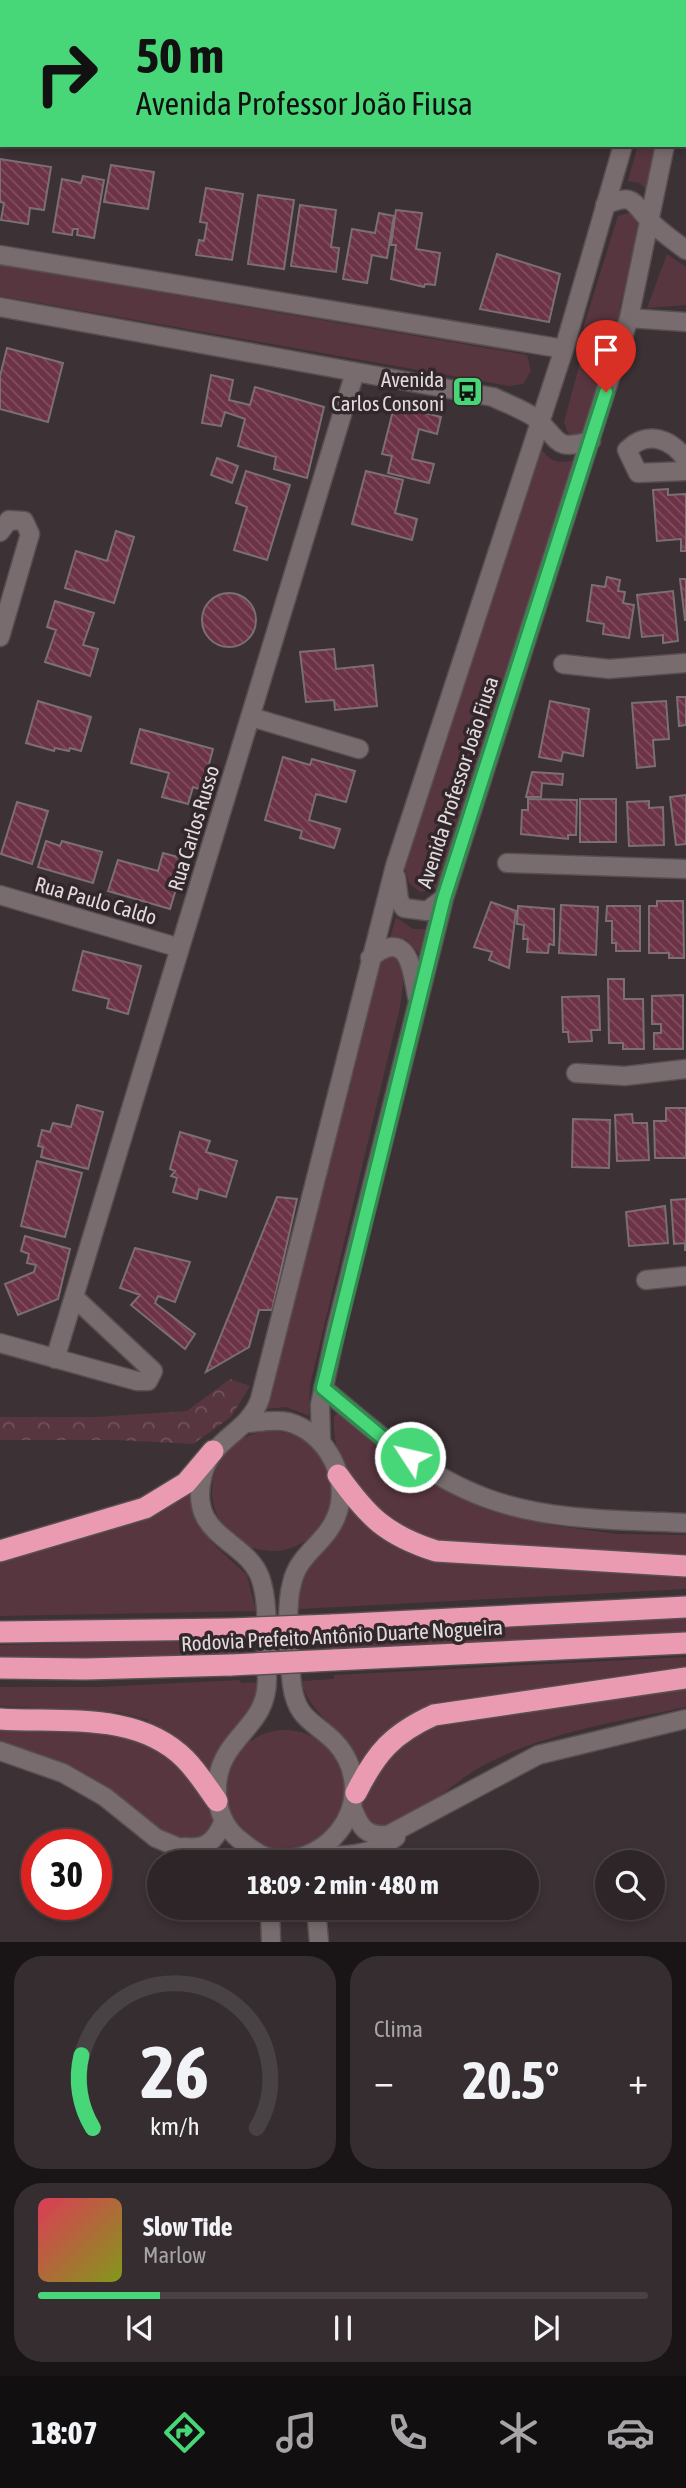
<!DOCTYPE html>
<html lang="pt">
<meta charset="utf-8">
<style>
body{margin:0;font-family:"Asap Condensed",sans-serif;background:#352d2f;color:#f1f3f6;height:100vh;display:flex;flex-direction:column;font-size:26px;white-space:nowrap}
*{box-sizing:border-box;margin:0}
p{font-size:23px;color:#a7a5a7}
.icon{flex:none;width:38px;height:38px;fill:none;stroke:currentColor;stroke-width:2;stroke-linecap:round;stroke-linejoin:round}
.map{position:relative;height:1942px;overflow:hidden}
.panel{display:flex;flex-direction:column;gap:14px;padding:14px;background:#191415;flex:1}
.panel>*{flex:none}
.banner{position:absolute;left:0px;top:0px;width:686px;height:147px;box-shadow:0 4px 10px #0003,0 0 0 2px #484244;background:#48d778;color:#111;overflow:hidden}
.fabs{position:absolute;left:595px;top:1850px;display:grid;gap:14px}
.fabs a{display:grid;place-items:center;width:70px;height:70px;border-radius:50%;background:#2d2527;box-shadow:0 4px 10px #0003,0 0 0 2px #484244;font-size:35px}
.speed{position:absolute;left:21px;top:1829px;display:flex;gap:14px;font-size:35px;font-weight:700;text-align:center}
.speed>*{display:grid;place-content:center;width:91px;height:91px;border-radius:50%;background:#2d2527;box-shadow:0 4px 10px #0003,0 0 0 2px #484244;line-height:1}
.speed .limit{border:10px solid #d22;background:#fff;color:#111}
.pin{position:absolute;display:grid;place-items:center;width:60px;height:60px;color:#fff;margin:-72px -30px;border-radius:50% 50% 50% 0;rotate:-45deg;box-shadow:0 0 7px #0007}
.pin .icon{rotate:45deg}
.me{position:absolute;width:77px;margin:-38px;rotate:305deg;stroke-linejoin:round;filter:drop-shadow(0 0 5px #0008)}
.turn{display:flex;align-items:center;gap:24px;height:147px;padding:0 21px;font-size:32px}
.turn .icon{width:91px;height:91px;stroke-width:2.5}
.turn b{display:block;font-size:49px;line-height:60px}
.big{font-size:52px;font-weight:700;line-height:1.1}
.panel .widget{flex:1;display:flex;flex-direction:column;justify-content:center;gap:10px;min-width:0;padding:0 24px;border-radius:28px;background:#352d2f}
.panel .dial{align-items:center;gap:0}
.dial svg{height:182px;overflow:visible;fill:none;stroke:#484244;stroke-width:7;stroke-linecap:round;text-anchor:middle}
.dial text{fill:#f1f3f6;stroke:none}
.song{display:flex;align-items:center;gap:21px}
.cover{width:84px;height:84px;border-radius:10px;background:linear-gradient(135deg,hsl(350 70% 55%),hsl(70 70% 35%))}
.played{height:7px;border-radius:4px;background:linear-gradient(90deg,#48d778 20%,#484244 20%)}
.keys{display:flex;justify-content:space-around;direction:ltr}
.heat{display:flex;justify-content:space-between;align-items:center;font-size:38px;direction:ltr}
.panel .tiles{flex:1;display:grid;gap:14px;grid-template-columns:1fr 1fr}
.widget:last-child{grid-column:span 2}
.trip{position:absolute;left:147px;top:1850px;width:392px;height:70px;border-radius:35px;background:#2d2527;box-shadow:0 4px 10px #0003,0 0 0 2px #484244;font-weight:700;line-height:70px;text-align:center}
.tab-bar{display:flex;height:112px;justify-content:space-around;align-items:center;background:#120f10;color:#a7a5a7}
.tab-bar .icon{width:49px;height:49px}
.tab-bar .on{color:#48d778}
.tab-bar b{font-size:32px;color:#f1f3f6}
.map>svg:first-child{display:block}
.green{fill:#583640}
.forest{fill:url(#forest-crowns)}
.building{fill:url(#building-back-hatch);stroke:#7b6f72;stroke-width:2}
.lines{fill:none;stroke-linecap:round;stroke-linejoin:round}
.street-casing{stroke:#584f52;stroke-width:21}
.secondary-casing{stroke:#584f52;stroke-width:21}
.highway-casing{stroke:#584f52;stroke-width:24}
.street{stroke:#796c6f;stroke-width:18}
.secondary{stroke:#796c6f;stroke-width:18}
.highway{stroke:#ea9bb2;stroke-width:21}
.highway-bridge-casing{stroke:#584f52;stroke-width:24;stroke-linecap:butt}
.highway-bridge{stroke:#ea9bb2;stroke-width:21}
.route-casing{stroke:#2f8c4e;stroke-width:18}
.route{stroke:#48d778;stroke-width:12}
.labels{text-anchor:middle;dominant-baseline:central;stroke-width:7;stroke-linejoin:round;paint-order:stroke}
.poi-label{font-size:21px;fill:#e2dbdd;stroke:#32272a;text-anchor:end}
.street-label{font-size:21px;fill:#e2dbdd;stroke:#32272a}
</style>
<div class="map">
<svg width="686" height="1942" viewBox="0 0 686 1942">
<defs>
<pattern id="forest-crowns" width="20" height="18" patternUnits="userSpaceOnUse" patternTransform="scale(1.75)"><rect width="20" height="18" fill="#583640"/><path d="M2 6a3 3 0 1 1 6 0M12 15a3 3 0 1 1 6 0" fill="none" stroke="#70525b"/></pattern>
<pattern id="building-back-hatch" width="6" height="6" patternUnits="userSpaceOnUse" patternTransform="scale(1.75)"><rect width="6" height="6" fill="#6c3245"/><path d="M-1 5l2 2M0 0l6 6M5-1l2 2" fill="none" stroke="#814f5f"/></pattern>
</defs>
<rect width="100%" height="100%" fill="#3c3134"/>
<path class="green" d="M638,145H664L651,195L640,183L628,181Z
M629,213L638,217L640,229L620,306L619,327L587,434L578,436L568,433L564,422L582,355L584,325L618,216Z
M667,254L686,267V305L647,308Z
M0,265L527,355L531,371L523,384L509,386L0,296Z
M542,450C551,462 559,464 574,460L440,888L420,892L409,883L404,864Z
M396,917L413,929H426L419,954L406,939L390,938Z
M393,955L405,969L400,1007L310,1385L309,1416L286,1407L265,1409L377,962Z
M341,1411L502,1511L550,1525L617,1534L686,1535V1556L435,1541C425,1538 413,1535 404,1530C365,1507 330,1462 334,1416Z
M212 1491a60 60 0 1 1 120 0a60 60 0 1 1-120 0Z
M192,1490L202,1529L212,1543L247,1575L256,1611L0,1616V1560C71,1542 128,1527 192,1490Z
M349,1505C371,1529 389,1543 420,1555L686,1573V1589L298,1609C299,1553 336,1552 349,1505Z
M686,1618V1634L330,1652L329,1636Z
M238,1640L239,1654L0,1661V1645Z
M686,1657V1671L466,1700L359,1765C346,1731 310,1716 301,1681L334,1679V1675Z
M240,1680L241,1683L261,1682C255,1720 216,1737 210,1775L148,1724V1720L118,1712L0,1706V1687H98Z
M686,1685V1707C616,1722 540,1733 477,1769C444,1788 411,1830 372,1828L361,1812V1801L369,1782L403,1743L438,1720Z
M0,1727C50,1731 104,1726 152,1746C171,1754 239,1825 201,1839C194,1842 187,1842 180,1839C151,1830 131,1804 107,1787C74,1764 38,1752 0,1742Z
M225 1790a60 60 0 1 1 120 0a60 60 0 1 1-120 0Z"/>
<path class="forest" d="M230,1379L250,1386L231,1417L193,1444L117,1440H0V1417H96L187,1411Z"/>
<path class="building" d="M604,0H638L644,2H604Z
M0,159L51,167L44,210L30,208L28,224L1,220L4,203L0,202Z
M111,165L154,172L148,209L104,202Z
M83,176L104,180L94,238L77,235L78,229H73L72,235L53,232L62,179L81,183Z
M206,188L243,194L232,260L196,255L199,240L204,241L207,223L200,222Z
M258,195L294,200L284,269L248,264Z
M300,205L336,210L331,247L339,248L336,272L291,266Z
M396,210L422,213L416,249L440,253L435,285L425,284L424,287L391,279L396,245H391Z
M379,213L394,216L387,258L372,255L367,283L343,279L352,229L375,233Z
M497,254L560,274L549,322L480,309Z
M7,348L63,363L48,422L0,409V376Z
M211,375L233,380L229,400L250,405L255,387L324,407L307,478L274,469L276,457L238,446L245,419L225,412L221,426L202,423Z
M397,406L441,417L437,434L419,429L412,459L434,464L429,483L388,473L392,456L382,454L393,411L395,412Z
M217,458L238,466L232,483L211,475Z
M246,471L290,485L267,560L234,550L247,507L236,503Z
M366,471L403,480L395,513L417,519L412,540L352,524Z
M668,489V495L686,494V551H681V539L657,541L653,490Z
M116,531L134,537L114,603L65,588L76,551L107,561Z
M607,577L620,580L618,591L625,592L623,603L634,605L629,638L603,634L604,624L587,621L592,585L605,587Z
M680,579H686V620H685Z
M673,591L678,641L663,643V635L642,637L637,595Z
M202 620a27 27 0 1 1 54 0a27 27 0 1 1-54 0Z
M55,601L94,613L83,645L98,649L90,676L45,662L56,630L47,627Z
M334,649L336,669L373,665L377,706L335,710L334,700L306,702L300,652Z
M677,697H686V725L679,726Z
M38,701L91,717L81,751L70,748L69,751L55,748L54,751L26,743Z
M550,701L589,709L583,756L563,752L561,761L539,757Z
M666,701L669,739L653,740L655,766L637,768L632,703Z
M140,729L213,749L202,790L193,787L188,804L162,797L169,773L131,763Z
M283,757L310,765L312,759L355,771L346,802L316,794L309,820L340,829L334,848L300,838L302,831L265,820Z
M532,772L563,774L562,785L542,783L541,797H526Z
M686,795V844L676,845L670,797Z
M528,799L577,800L576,835H568V839L521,834L522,810H528Z
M580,799H616V842H580Z
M649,801V808L663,807L664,845L629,846L627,802Z
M17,802L48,811L32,864L1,854Z
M46,841L60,846L62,841L102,852L93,883L38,867Z
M163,853L185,859L170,909L108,891L118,860L158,871Z
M657,901H683L684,958H669V953H649V906H657Z
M491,902L516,911L509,968L489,960L492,952L474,947Z
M561,905L598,907L596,955L559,953Z
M518,906L554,909V945L549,944L548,953L527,952L528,939H523L524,925L517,924Z
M607,906H640V951H616V943H612V921H606Z
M83,951L141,966L128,1014L107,1008L109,999L73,990Z
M608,979H624V999H643L644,1049H623V1043H609Z
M683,995V1049H654V1033H661V1024H652V996Z
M599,996L600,1030H591L592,1041L569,1042L568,1032H563L562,997Z
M77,1105L103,1112L88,1169L41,1157L43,1147L38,1146L42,1130L50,1132L53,1123L71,1127Z
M666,1108H686V1158H655L654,1121H666Z
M632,1114L633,1123H647L649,1160L617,1161L615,1115Z
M573,1119L610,1120L609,1168L572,1167Z
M180,1132L210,1141L206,1152L237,1161L226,1197L199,1189L197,1199L173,1192L177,1178L171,1176L175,1171L170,1169Z
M37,1161L82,1173L65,1237L21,1226Z
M277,1197L297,1199L272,1310H259L249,1347L206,1372Z
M686,1199V1250H685V1243L674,1244L671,1200Z
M665,1206L668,1243L629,1246L626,1212Z
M25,1236L70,1249L58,1299L18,1315L5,1284L34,1272L36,1265L27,1263L29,1254L21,1251Z
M135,1248L190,1262L175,1302L158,1296L155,1303L195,1334L185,1349L131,1305L140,1295L120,1288Z"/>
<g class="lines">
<defs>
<path id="street" d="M397,2V0
M0,17H2
M686,460C671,438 647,430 627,450L638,473L686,471
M0,532L9,520L24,521L30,534L0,637
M563,664L609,669L686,663
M251,717L359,749
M507,863L686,869
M0,895L180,948
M576,1073L625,1076L686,1069
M646,1280L686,1276
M0,1343L137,1381H148L153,1371L75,1298
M55,1359L355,372
M323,1388C373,1430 423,1475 486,1498C548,1521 620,1520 686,1523
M0,1751L63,1773L105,1797L156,1838L214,1862
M353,1809C360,1827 366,1837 388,1835L538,1755L686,1719
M184,1847C206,1850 215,1841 224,1821
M311,1855C340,1857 371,1857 396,1837"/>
<path id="secondary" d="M667,2L668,0
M684,64L686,58
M605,205C635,192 632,203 650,221C661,232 674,241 686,250
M0,255L564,349
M0,307L493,397C507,404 528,411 539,421C561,443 556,450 591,441
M629,318L686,322
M396,877L399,900L404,908L427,911L444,898
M370,958C408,927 412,968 417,997
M248,1423C261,1422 275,1419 288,1422C326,1432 352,1479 336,1517C326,1543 298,1554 292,1583C285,1608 289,1659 292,1685C297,1720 314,1721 335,1742C359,1768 360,1804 339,1831C327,1846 311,1856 291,1859C269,1862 257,1854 240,1840C214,1820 210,1780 228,1752C245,1726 267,1715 267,1679C266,1651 270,1603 260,1577C245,1538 186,1537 203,1474C213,1437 248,1433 260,1399L395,866L564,349L623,145
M321,1440L320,1405L336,1330L444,898L629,318L665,145
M270,1908L271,1942
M316,1908L319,1942"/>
<path id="highway" d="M338,1475C368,1517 386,1535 436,1551L686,1566
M0,1551L145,1508L186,1483L213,1451
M332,1625L686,1607
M0,1632L229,1629
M334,1660L686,1643
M0,1668L86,1669L231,1665
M0,1719C61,1723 137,1711 185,1759C197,1771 207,1787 217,1801
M356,1793C376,1753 392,1734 434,1715L686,1678"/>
</defs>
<use href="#street" class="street-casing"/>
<use href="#secondary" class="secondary-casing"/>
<use href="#highway" class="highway-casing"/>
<use href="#street" class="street"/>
<use href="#secondary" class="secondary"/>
<use href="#highway" class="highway"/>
<defs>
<path id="highway-bridge" d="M229,1629L332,1625
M231,1665L334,1660"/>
</defs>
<use href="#highway-bridge" class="highway-bridge-casing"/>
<use href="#highway-bridge" class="highway-bridge"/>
</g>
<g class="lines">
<defs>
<path id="route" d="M410,1457L390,1444L323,1388L444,898L606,392"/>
</defs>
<use href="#route" class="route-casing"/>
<use href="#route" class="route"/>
</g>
<defs>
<symbol id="bus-square" viewBox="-11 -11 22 22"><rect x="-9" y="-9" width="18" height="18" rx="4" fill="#48d778" stroke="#32272a"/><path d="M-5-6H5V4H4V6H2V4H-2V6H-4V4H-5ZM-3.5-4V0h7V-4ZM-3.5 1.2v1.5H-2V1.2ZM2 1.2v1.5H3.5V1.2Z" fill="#111"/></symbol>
</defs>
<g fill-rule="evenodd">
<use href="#bus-square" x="450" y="374" width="35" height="35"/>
</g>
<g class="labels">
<g class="poi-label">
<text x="444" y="379">Avenida<tspan x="444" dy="24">Carlos Consoni</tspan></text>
</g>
<g class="street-label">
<text transform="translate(457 782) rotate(-72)">Avenida Professor João Fiusa</text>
<text transform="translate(193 828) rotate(-73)">Rua Carlos Russo</text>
<text transform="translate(96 900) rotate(16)">Rua Paulo Caldo</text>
<text transform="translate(342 1635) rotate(-3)">Rodovia Prefeito Antônio Duarte Nogueira</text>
</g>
</g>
</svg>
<div class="fabs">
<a><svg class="icon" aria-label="search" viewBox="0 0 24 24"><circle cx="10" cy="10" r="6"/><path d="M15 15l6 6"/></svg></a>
</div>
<div class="speed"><div class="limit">30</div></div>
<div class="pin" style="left:606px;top:392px;background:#d93025"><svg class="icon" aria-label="arrive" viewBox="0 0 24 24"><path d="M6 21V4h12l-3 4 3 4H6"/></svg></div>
<svg class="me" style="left:410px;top:1457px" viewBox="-20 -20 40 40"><circle r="17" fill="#48d778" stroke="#fff" stroke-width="3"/><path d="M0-11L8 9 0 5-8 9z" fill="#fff"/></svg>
<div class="trip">18:09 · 2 min · 480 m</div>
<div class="banner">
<div class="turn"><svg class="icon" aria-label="right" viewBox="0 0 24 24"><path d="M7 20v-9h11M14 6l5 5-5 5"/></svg><div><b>50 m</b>Avenida Professor João Fiusa</div></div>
</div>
</div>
<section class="panel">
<div class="tiles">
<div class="widget dial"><svg viewBox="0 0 100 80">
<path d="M14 69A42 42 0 1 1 86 69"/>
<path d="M14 69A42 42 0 0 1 9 37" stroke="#48d778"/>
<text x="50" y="56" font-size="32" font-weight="700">26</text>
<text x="50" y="72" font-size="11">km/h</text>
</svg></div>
<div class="widget"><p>Clima</p>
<div class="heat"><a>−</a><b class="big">20.5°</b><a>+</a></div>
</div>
<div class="widget">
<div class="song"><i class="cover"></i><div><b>Slow Tide</b><p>Marlow</p></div></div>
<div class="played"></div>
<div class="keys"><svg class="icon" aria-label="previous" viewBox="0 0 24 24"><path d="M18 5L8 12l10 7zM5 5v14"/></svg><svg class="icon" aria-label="pause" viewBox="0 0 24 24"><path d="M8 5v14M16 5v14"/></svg><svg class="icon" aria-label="next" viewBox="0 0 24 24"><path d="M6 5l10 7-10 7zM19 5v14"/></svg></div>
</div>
</div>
</section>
<nav class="tab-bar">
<b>18:07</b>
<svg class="icon on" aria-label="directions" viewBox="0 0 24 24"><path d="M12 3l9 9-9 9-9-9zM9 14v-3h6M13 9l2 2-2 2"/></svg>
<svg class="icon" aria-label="music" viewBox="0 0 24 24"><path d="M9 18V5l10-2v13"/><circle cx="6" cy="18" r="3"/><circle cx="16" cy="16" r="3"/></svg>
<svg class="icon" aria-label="phone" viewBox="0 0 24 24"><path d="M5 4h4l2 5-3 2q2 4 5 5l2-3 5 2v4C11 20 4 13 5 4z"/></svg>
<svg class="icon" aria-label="climate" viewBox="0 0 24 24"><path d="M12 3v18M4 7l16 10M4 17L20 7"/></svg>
<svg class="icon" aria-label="car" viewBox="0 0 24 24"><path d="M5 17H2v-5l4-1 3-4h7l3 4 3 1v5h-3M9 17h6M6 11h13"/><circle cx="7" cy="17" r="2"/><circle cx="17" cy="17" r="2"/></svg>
</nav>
